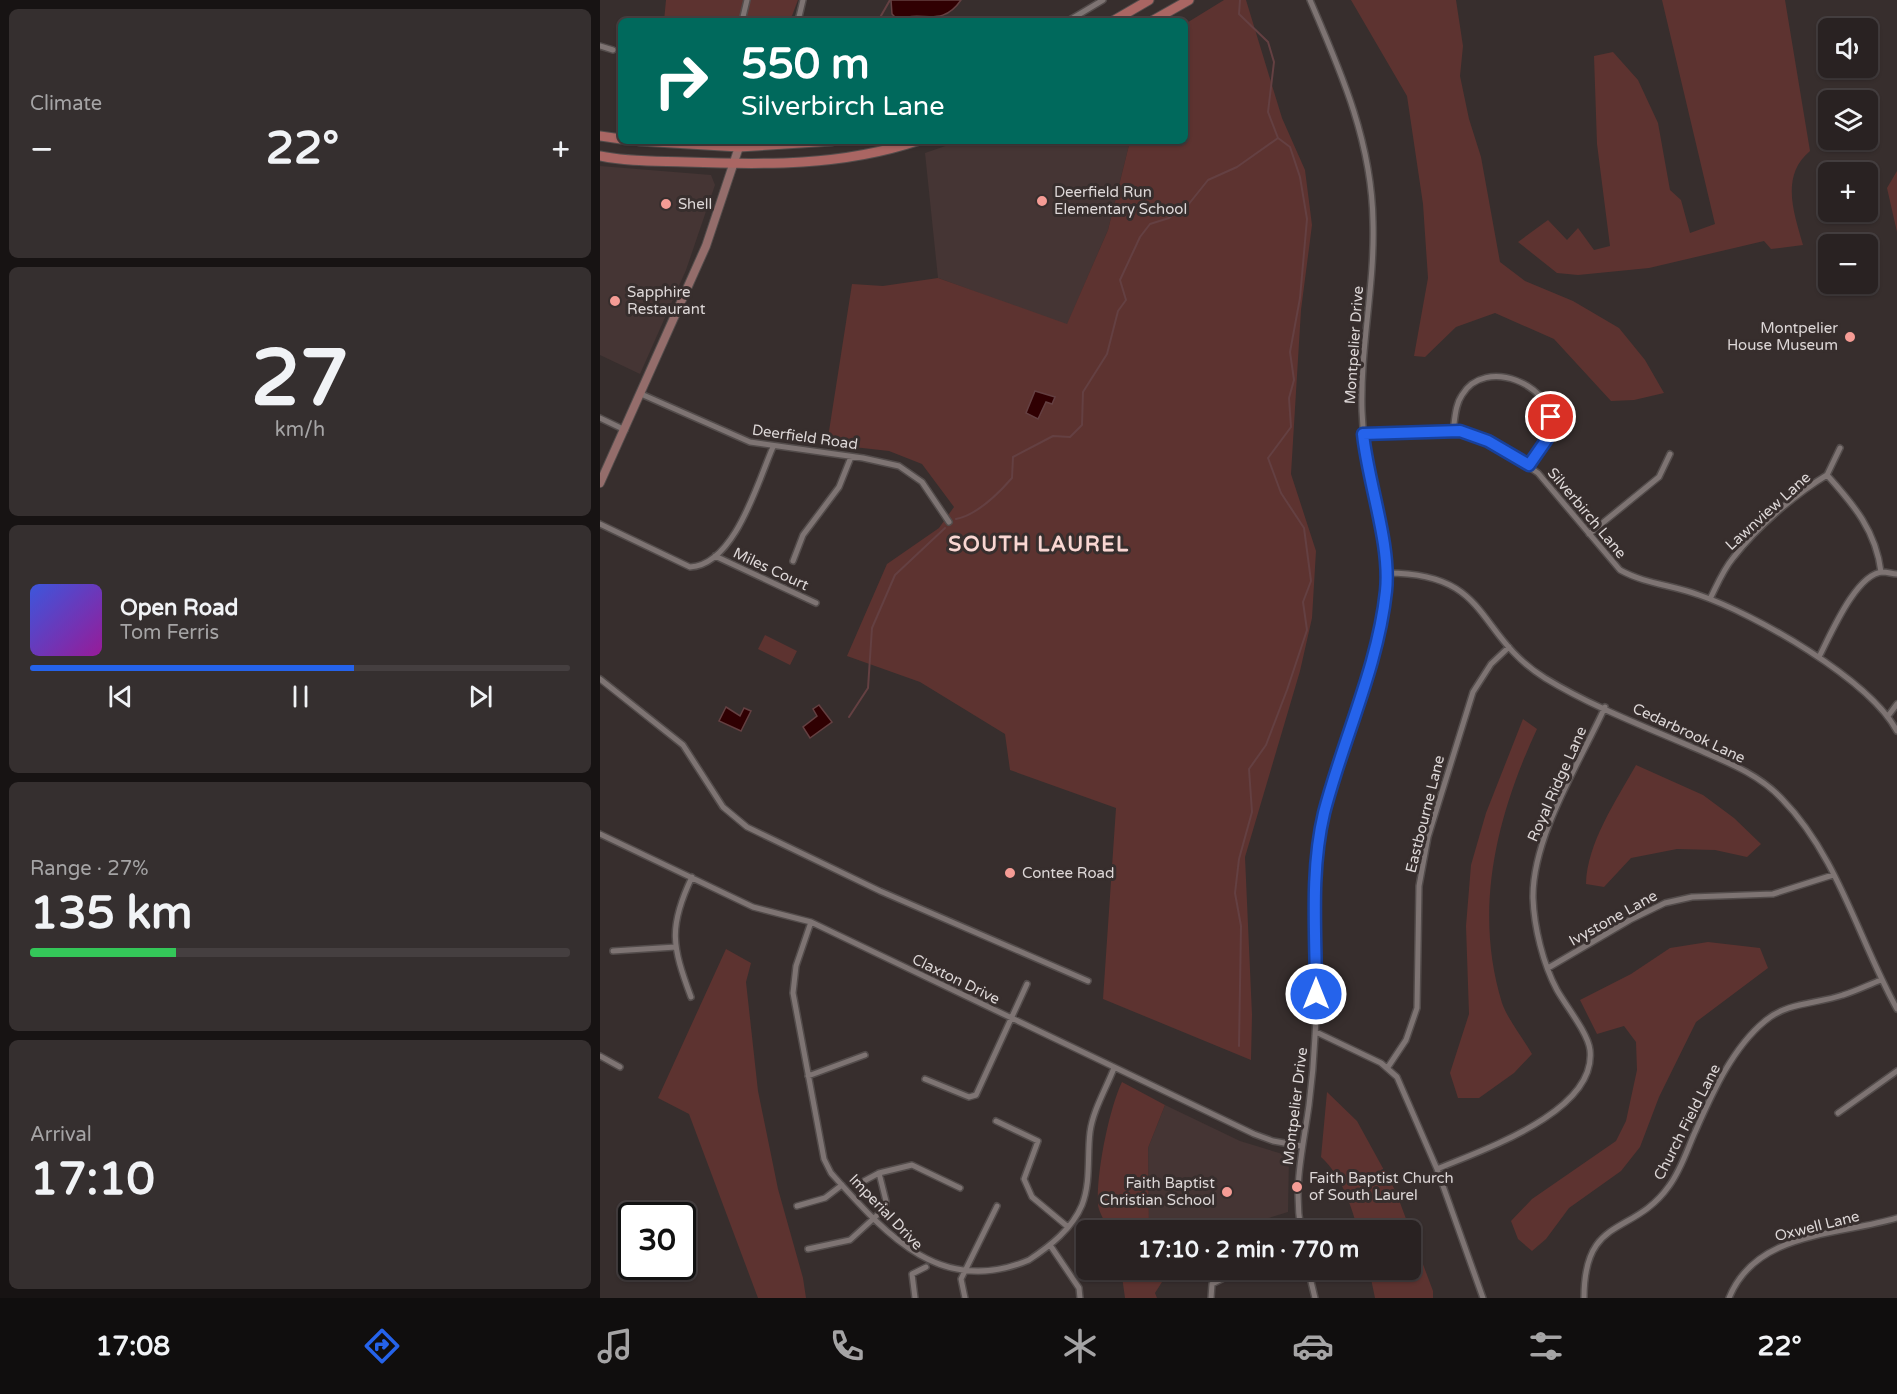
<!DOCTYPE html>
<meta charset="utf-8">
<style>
body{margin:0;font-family:"Varela Round",sans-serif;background:#352f2f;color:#f1f3f6;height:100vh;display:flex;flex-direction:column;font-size:22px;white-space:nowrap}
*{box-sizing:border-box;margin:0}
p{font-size:20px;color:#a5a4a5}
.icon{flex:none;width:33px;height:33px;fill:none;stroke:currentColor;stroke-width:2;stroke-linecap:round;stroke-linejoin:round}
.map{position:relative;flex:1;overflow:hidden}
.drawer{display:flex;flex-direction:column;gap:9px;padding:9px;background:#171313;width:600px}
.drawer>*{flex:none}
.top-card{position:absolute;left:18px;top:18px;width:570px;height:126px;border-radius:9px;box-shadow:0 2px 4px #0004,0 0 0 2px #453f40;background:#00695c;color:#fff;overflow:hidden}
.controls{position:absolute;left:1218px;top:18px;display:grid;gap:12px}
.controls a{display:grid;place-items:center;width:60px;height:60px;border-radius:9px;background:#292222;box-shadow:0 2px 4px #0004,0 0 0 2px #453f40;font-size:30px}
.speed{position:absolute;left:18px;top:1202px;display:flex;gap:12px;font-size:30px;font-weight:700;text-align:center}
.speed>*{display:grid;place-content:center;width:78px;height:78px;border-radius:50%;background:#292222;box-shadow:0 2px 4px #0004,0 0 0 2px #453f40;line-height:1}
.speed .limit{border:3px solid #111;border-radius:9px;background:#fff;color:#111}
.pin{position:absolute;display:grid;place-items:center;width:51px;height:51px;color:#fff;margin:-26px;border:3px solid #fff;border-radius:50%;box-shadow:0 2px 6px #0007}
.me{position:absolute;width:66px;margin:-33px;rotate:0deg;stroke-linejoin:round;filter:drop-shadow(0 0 4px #0008)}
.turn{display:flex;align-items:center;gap:21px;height:126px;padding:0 24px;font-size:27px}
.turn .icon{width:78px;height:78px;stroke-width:2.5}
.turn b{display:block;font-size:42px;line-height:51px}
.big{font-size:45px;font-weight:800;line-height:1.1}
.drawer .widget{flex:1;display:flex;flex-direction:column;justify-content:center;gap:9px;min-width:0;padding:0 21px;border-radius:9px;background:#352f2f}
.drawer .dial{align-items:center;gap:0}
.dial b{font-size:78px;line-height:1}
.song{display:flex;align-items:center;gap:18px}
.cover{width:72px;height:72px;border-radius:9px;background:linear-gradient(135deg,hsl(230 70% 55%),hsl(300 70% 35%))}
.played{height:6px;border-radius:3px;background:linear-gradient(90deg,#2563eb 60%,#453f40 60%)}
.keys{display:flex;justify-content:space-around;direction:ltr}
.heat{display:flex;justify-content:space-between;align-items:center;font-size:33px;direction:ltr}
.charge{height:9px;border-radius:4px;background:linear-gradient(90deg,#34c759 27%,#453f40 0)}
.trip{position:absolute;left:476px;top:1220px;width:345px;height:60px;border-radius:9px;background:#292222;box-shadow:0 2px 4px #0004,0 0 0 2px #453f40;font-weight:800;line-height:60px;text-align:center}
.tab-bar{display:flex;height:96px;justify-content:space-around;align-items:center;background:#100e0e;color:#a5a4a5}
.tab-bar .icon{width:42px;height:42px}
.tab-bar .selected{color:#2563eb}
.tab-bar b{font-size:27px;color:#f1f3f6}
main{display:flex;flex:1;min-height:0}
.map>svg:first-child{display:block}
.built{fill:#453534}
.green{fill:#5d3330}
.water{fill:#300002;stroke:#644042;stroke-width:1.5}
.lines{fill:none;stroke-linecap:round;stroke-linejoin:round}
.stream{stroke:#644042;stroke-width:2}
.street-casing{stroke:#534c4b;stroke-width:8}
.secondary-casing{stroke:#534c4b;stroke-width:10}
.primary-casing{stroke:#534c4b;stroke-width:11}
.street{stroke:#7e7473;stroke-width:5}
.secondary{stroke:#946d6b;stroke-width:8}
.primary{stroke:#aa6663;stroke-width:9}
.route-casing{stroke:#184099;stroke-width:15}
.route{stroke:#2563eb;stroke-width:10}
.poi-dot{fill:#f59c95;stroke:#372e2d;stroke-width:2}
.labels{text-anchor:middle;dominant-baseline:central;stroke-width:6;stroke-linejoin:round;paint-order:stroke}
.poi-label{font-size:15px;fill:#ddd7d7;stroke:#372e2d;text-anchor:start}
.street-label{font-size:15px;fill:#ddd7d7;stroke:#372e2d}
.district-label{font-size:21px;font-weight:bold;letter-spacing:1.5px;fill:#f9d6d2;stroke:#372e2d}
</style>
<main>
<section class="drawer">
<div class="widget"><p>Climate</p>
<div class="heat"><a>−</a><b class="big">22°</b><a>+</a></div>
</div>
<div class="widget dial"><b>27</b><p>km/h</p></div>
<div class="widget">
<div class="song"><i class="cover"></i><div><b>Open Road</b><p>Tom Ferris</p></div></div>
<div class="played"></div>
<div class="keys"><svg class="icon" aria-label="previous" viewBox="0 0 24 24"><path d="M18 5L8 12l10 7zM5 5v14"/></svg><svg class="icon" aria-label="pause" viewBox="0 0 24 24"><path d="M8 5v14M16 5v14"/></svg><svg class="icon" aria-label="next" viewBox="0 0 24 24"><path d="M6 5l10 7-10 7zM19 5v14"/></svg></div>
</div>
<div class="widget"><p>Range · 27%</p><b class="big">135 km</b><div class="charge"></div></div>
<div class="widget"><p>Arrival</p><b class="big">17:10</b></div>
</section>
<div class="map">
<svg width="1297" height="1298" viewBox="0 0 1297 1298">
<rect width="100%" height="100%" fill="#372e2d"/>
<path class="built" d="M360,141H530L508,230L467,325L338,278L325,153Z
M0,166L111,175L115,185L86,270L40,374L0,355Z
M565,1105L640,1141L689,1156L688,1212L649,1224L640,1230H549L548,1148Z"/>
<path class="green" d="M66,0H198L190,21H64Z
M624,0H646L682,118L705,170L712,225L701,310L691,474L716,551L712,618L700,671L645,857L652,1015L651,1060L503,999L516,808L410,770L405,734L320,682L247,656L287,564L339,528L354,507L322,464L289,451L227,444L252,284L283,286L338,278L467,324L508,230L530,141H585V24Z
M751,0H856L863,46L860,76L869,119L881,157L900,262L925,281L973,301L1019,328L1045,360L1064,393L1034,400L1011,401L954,339L895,313L856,327L825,357L814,356L828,278L823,204L807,96Z
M1062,0H1185L1210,151C1180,176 1194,213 1203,245L1171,249L1164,241L1049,268L978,275L957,273L918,242L948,220L967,240L978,228L994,250L1010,246L997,144L994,56L1013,52L1038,80L1058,123L1070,190L1081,200L1090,233L1115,224Z
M1297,171V232L1287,188Z
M165,635L197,651L190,665L158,649Z
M923,719L937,729C897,815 873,909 902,1003C908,1020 923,1038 932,1054L914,1073L879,1098H858L850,1073L869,1014L866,926L871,865L886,813Z
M1036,765L1103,795L1134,818L1161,844L1147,857L1115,850L1077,849L1031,858L1004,887L986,884C987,843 1016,801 1036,765Z
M1108,942L1160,948L1168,968L1096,1022L1059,1097L1040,1147L1021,1171L969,1208L946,1239L932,1251L918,1239L911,1221L932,1199L1016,1141L1026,1121L1037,1070L1036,1042L1024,1026L997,1034L980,1000L1031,974L1070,948Z
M126,949L151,963L146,982L158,1091L178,1189L203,1278L206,1298H158L89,1114L58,1098Z
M522,1082L565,1105L548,1148L549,1230H509C506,1223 499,1213 498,1205C496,1174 509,1109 522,1082Z
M727,1092L757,1121L796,1192L833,1291V1298H775L769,1269H810V1230H758C751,1205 741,1175 721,1157Z
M521,1269H576L567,1274L555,1293L557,1298H525Z"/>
<path class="water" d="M291,0H361C341,29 322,9 298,20L292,14Z
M435,391L455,397L452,404L446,402L438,419L426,413Z
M219,705L232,722L210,738L203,727L217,716L213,709Z
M126,707L140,716L144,708L151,711L141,731L119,721Z"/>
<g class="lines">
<path class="stream" d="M278,21L290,0
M356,519C377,515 398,494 412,478L413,457L453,436L470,437L482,425L483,392L507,354L518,311L526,300L520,280L540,237L550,224L569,218L588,205L608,180L637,167L678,138L668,112L674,62L668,42L639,14L640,0
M249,717L268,688L272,628L295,575L345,528
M639,1046L641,926L635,893L639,859L652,812L649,769L666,745L687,690L707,630L703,602L711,581L704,528L681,493L668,458L691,427L689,398L694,380L690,352L700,298L707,219L700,177L690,147L678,138"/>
<defs>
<path id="street" d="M142,21L147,0
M198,21L203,0
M468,21L503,0
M0,46L13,50
M41,394L150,442L263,458L299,466L322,482L349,522
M0,418L25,430
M853,431C855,419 855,405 862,395C885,356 954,385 951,425C949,441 938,453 929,465
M763,434L860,431L901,448L938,473L1020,570C1045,584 1073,585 1099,595C1155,614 1269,679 1297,731
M1227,475C1254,505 1276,531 1281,572
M1227,475L1240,448
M0,524L90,567C135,565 158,481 173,447
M989,534L1059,477L1070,454
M115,556L216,603
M193,561L203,535L239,487L251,457
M787,573C892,573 874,634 945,678C991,706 1043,726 1092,747C1124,761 1158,773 1182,799C1238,856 1259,941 1297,1009
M1110,599C1117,585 1123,570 1133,558C1157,527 1194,495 1227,475
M1219,657C1230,636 1256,573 1283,572C1287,572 1293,574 1297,574
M0,679L83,745L123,807L147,827L280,891L488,981
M1288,716L1297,704
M0,834L153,907L211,922L654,1134L673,1141L701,1146
M211,922L196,966L193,993L224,1159L231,1173C285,1233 340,1298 429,1260C450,1246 472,1229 482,1205C491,1182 487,1156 490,1132C493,1110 506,1089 514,1068
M13,951L76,947
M948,968L1030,920L1065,903L1092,897L1173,894L1233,875
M91,997C72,946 68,927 92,877
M716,1032L781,1063L797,1077L837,1169L883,1298
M0,1056L20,1067
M788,1067L806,1040L817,1008L819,886L828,837L873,692L891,664L909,647
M208,1076L265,1055
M325,1079L369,1097L376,1095L427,984
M1238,1113L1297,1071
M396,1121L438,1141L424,1179L432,1197L468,1227
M837,1169C882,1150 997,1112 990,1050C988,1033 966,1006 957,990C943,964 934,927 933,898C932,837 980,762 1005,707
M264,1181L279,1173L312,1165L360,1188
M197,1206L225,1198L242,1185
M701,1230C693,1185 703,1149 709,1105C712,1082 714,1059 715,1036C720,963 708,889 724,816C741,741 777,669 786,592C789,563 780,533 775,505C768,474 763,442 762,411C760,348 775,285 773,222C772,142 741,72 710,0
M450,1245L479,1288L480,1298
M208,1249L250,1240L285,1208L286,1201L279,1173
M708,1269L715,1298
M315,1298L312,1274L326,1267
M365,1298L361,1279L397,1206
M611,1298L612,1284L642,1269
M984,1298C984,1214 1033,1237 1069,1186C1081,1170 1087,1150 1095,1132C1112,1094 1132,1048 1165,1021C1187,1002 1217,1004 1243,995C1256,991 1268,985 1281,980
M1129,1298C1156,1231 1237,1236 1297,1218"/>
<path id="secondary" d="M0,483L106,246L139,147"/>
<path id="primary" d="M513,21L549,0
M552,21L589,0
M0,136L21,139
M39,141L139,147L232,141
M0,156C28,162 58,161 86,162C164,165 242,166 317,141"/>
</defs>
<use href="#street" class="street-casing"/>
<use href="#secondary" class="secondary-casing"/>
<use href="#primary" class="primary-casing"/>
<use href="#street" class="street"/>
<use href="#secondary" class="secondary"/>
<use href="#primary" class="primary"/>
</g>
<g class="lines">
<defs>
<path id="route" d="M716,994C716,934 710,872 724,813C743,739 778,667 786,591C791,544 768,483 763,434L860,431L888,441L929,465L947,439L951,417"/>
</defs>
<use href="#route" class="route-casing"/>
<use href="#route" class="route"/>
</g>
<g class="poi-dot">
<circle cx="442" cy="201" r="6"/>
<circle cx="66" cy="204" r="6"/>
<circle cx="15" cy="301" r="6"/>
<circle cx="1250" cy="337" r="6"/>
<circle cx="410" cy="873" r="6"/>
<circle cx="697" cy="1187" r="6"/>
<circle cx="627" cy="1192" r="6"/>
</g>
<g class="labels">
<g class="poi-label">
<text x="454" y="192">Deerfield Run<tspan x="454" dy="17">Elementary School</tspan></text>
<text x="78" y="204">Shell</text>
<text x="27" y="292">Sapphire<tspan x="27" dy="17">Restaurant</tspan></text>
<text x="1238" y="328" text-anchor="end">Montpelier<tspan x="1238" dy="17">House Museum</tspan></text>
<text x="422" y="873">Contee Road</text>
<text x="709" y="1178">Faith Baptist Church<tspan x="709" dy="17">of South Laurel</tspan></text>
<text x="615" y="1183" text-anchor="end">Faith Baptist<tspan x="615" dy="17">Christian School</tspan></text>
</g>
<g class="street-label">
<text transform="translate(754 345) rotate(-86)">Montpelier Drive</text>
<text transform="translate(205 437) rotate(8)">Deerfield Road</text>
<text transform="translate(1168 511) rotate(-42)">Lawnview Lane</text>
<text transform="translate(987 513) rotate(50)">Silverbirch Lane</text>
<text transform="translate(171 569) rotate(25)">Miles Court</text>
<text transform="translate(1089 733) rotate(25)">Cedarbrook Lane</text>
<text transform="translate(957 784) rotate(-66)">Royal Ridge Lane</text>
<text transform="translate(825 814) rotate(-76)">Eastbourne Lane</text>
<text transform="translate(1013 918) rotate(-29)">Ivystone Lane</text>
<text transform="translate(356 979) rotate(26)">Claxton Drive</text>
<text transform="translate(695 1106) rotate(-83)">Montpelier Drive</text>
<text transform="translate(1087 1122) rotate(-63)">Church Field Lane</text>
<text transform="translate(286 1212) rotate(46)">Imperial Drive</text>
<text transform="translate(1217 1226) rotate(-14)">Oxwell Lane</text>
</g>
<g class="district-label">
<text x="439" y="544">SOUTH LAUREL</text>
</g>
</g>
</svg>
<div class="controls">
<a><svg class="icon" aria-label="sound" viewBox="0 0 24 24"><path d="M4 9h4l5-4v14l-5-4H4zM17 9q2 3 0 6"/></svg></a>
<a><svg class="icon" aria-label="layers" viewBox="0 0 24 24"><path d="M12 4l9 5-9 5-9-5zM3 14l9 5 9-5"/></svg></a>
<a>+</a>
<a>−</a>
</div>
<div class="speed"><div class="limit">30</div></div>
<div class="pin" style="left:951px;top:417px;background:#d93025"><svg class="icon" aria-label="arrive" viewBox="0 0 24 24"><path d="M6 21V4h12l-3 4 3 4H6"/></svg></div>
<svg class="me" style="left:716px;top:994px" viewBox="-20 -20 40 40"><circle r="17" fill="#2563eb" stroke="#fff" stroke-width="3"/><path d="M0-11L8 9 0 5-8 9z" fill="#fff"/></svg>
<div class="trip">17:10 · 2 min · 770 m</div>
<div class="top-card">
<div class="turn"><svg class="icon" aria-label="right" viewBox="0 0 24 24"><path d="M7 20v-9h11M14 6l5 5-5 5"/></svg><div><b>550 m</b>Silverbirch Lane</div></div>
</div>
</div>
</main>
<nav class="tab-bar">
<b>17:08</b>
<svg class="icon selected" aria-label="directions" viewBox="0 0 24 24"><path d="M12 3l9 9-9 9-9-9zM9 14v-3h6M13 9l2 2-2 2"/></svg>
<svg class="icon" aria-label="music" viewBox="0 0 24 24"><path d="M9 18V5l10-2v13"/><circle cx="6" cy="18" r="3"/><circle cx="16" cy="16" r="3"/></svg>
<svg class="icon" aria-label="phone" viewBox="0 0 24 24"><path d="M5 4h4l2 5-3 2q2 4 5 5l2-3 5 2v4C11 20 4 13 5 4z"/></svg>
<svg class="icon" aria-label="climate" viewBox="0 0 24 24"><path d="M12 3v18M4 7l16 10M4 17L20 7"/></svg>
<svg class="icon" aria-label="car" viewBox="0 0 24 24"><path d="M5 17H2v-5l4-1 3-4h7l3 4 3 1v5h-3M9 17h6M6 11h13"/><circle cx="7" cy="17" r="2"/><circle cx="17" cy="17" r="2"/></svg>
<svg class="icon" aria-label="filters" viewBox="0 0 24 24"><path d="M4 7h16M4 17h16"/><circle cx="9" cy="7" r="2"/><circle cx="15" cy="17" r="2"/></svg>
<b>22°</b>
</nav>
